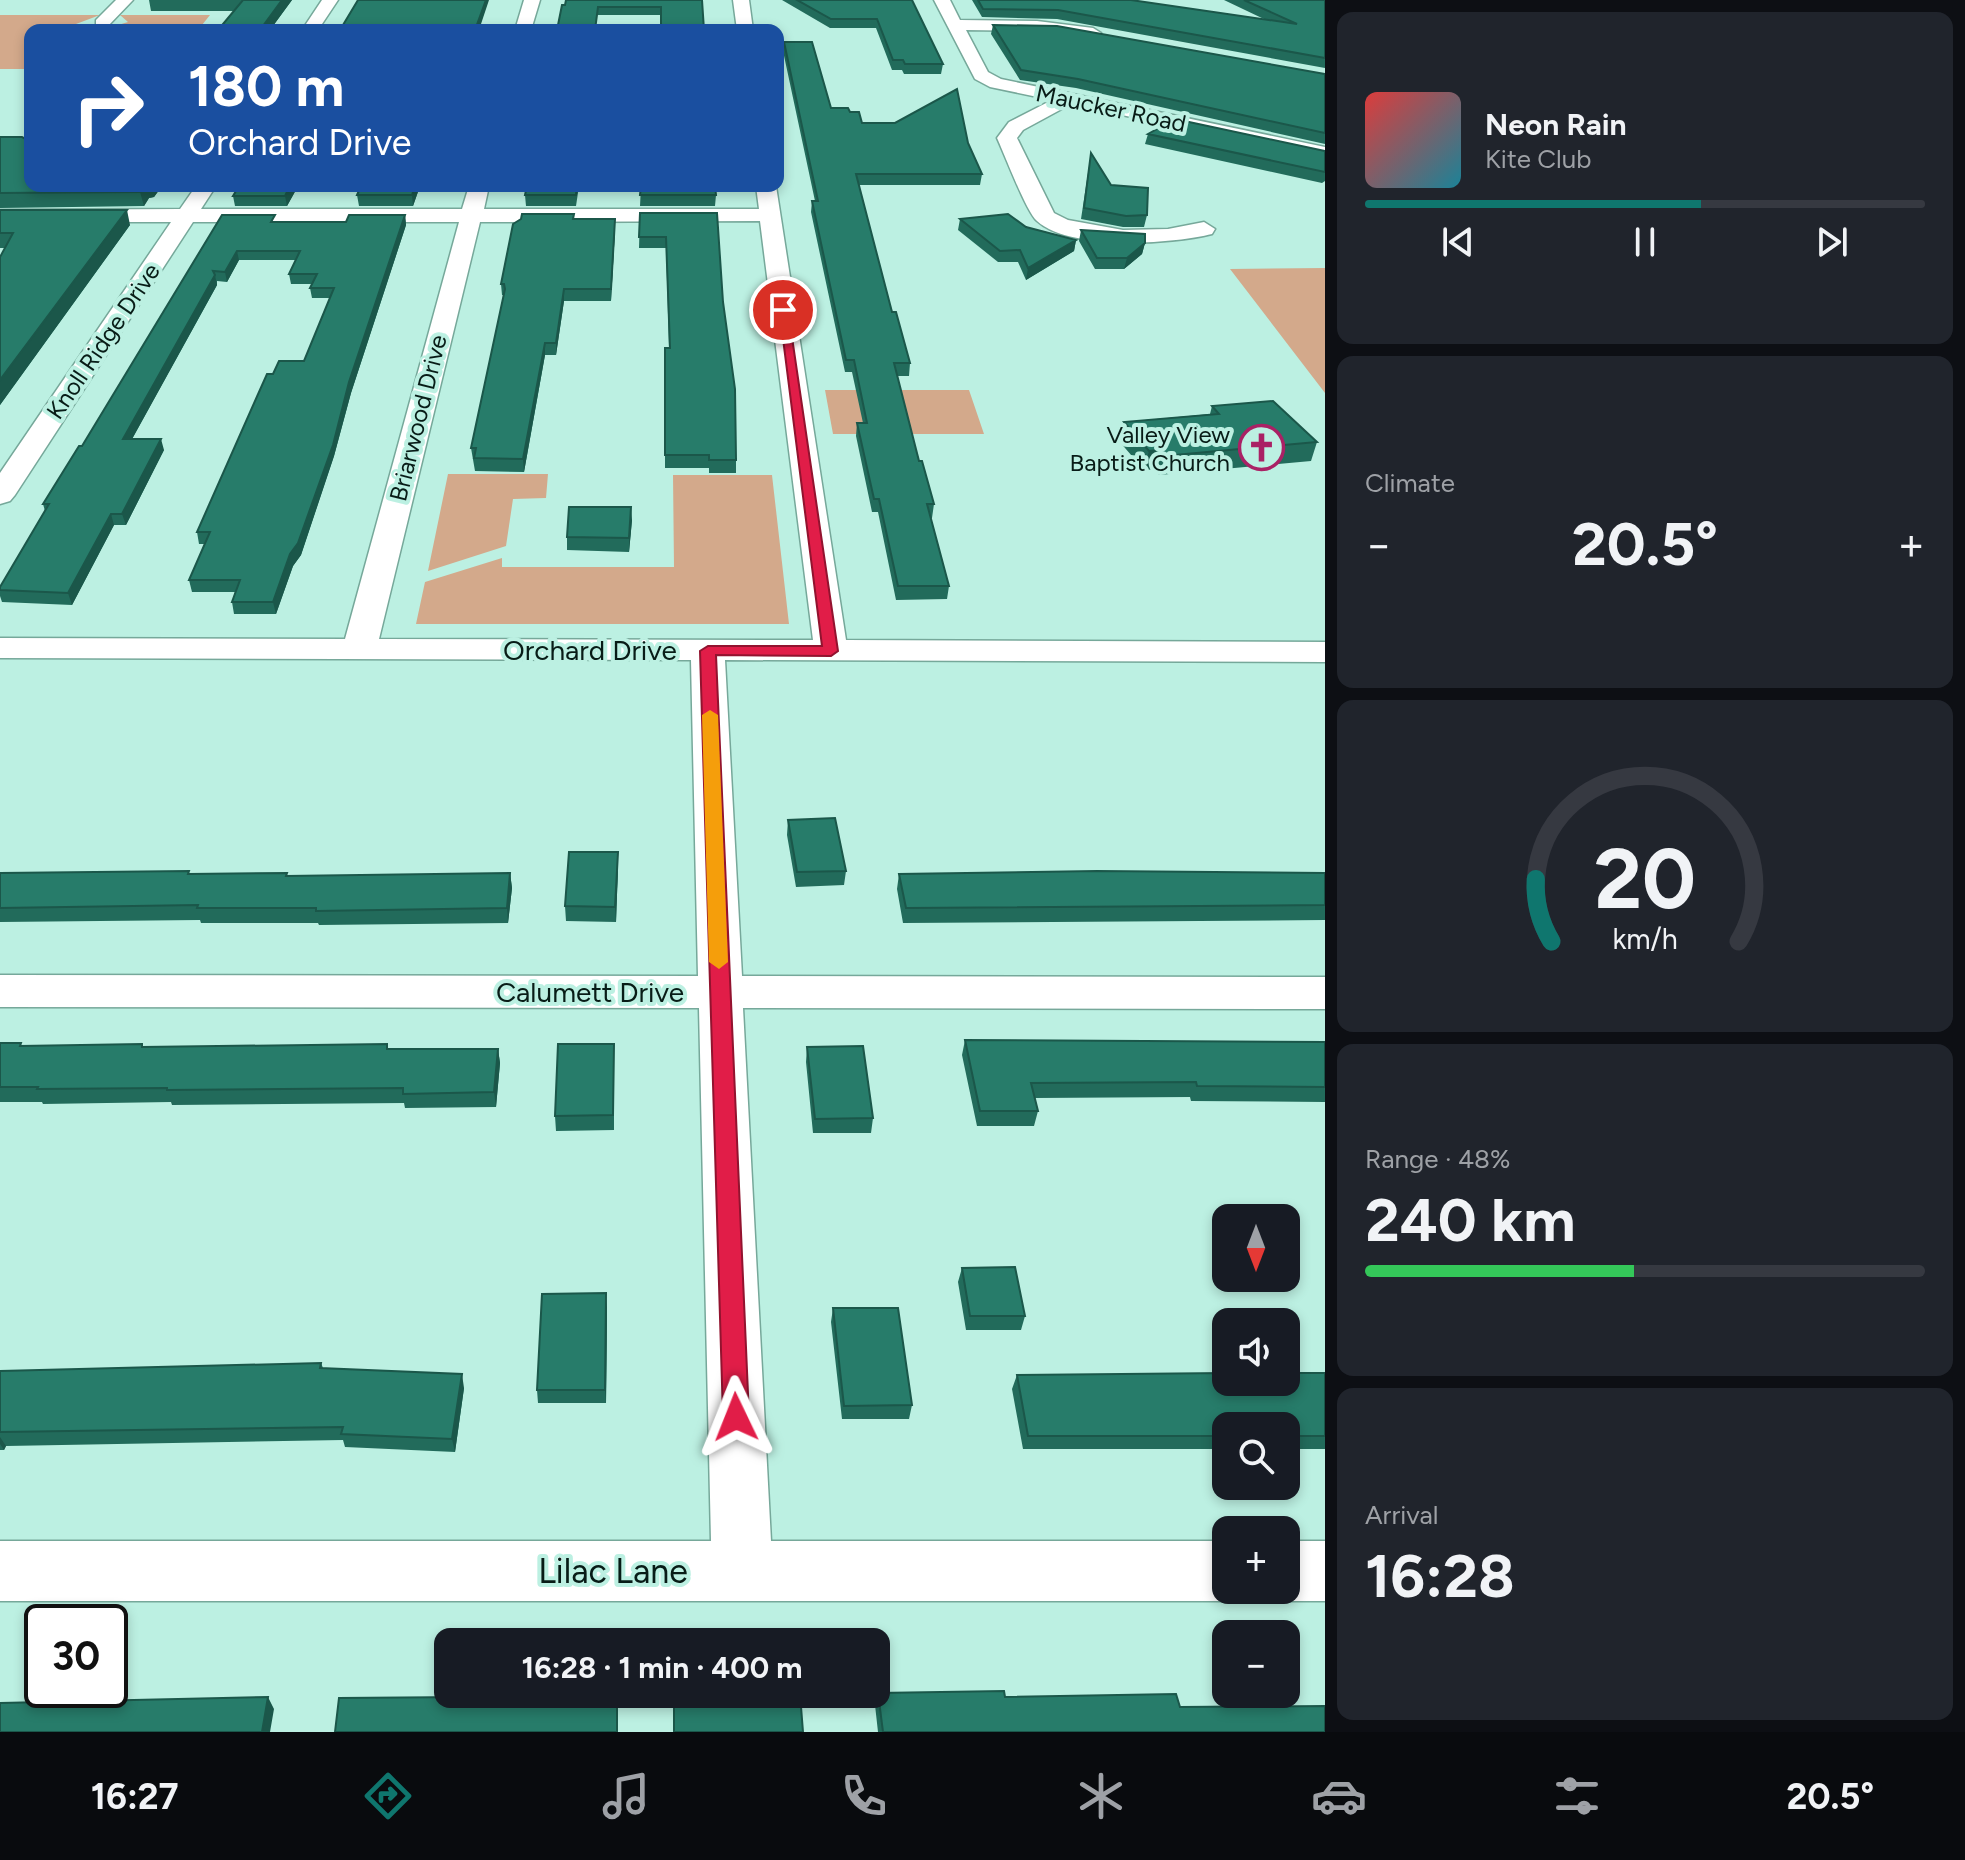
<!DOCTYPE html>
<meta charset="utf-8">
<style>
body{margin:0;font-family:Figtree,sans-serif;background:#20242c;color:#f1f3f6;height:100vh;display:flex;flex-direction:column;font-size:30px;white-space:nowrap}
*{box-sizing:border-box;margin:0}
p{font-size:26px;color:#9ea1a6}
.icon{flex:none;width:44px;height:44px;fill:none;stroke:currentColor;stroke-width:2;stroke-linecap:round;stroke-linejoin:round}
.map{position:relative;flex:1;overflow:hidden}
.details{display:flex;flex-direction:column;gap:12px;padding:12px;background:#0d0f14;width:640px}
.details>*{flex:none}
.hud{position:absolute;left:24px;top:24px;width:760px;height:168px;border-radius:16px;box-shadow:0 4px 12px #0003;background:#1a4fa0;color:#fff;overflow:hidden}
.needle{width:52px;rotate:180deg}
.fabs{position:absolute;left:1212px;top:1204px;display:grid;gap:16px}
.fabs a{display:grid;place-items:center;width:88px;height:88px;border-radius:16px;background:#171b24;box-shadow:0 4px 12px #0003;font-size:40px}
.speed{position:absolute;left:24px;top:1604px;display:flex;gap:16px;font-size:40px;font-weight:700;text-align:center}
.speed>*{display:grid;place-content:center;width:104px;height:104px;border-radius:50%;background:#171b24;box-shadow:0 4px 12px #0003;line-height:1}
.speed .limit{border:4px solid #111;border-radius:12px;background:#fff;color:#111}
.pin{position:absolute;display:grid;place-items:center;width:68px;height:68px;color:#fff;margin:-34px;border:4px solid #fff;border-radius:50%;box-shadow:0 2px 8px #0007}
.me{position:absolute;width:88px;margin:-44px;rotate:358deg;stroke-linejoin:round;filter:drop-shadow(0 0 6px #0008)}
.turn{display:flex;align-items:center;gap:28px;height:168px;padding:0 32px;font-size:36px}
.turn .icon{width:104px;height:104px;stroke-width:2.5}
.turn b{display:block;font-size:56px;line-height:68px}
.big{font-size:60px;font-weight:700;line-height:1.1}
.details .tile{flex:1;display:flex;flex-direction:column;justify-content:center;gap:12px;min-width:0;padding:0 28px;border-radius:16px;background:#20242c}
.details .dial{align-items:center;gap:0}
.dial svg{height:208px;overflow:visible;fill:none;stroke:#363941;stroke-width:7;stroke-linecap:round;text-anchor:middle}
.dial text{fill:#f1f3f6;stroke:none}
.song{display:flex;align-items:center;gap:24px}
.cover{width:96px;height:96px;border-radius:12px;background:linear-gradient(135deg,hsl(0 70% 55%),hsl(190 70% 35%))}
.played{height:8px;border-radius:4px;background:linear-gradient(90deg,#0f766e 60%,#363941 60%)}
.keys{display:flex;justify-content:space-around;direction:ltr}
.heat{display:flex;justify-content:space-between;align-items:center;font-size:44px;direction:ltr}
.charge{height:12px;border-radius:6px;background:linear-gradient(90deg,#34c759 48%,#363941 0)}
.trip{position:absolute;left:434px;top:1628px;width:456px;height:80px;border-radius:16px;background:#171b24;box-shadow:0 4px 12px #0003;font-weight:700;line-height:80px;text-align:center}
.menu{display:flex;height:128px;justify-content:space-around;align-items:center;background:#090b0e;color:#9ea1a6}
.menu .icon{width:56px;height:56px}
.menu .selected{color:#0f766e}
.menu b{font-size:36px;color:#f1f3f6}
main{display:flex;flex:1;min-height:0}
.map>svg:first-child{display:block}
.green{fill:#d3a98b}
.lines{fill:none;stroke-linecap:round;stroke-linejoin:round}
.minor-casing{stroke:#76a89a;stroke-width:3}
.minor{fill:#fff;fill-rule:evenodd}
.wall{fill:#226b5b}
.shaded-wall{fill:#1b574a}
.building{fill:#277c6a;stroke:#1b574a;stroke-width:2}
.route{fill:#e11d48;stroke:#92132f;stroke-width:2}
.slow{fill:#f59e0b}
.labels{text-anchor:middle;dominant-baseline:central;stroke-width:8;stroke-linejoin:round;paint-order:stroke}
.far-street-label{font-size:24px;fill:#081c17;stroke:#bcf0e2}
.far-poi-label{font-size:24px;fill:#081c17;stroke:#bcf0e2;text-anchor:end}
.street-label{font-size:28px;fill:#081c17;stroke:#bcf0e2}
.near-street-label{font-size:34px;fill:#081c17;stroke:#bcf0e2}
</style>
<main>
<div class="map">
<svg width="1325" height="1732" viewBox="0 0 1325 1732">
<rect width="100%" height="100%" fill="#bcf0e2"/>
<path class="green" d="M0,15H100L76,24L87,30H30V69H0Z
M120,15H210L198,30H102L128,22Z
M1325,268V393L1230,269Z
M825,390H969L984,434H833Z
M448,474H548L546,498L513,499L506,546L428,571Z
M673,475H772L789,624H416L425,582L502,558V567H674Z"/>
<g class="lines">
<defs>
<path id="minor" d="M116,0H133L108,26H96V20Z
M322,0H338L318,30H302Z
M524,0H540L531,30H515Z
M733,0H749L753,30H737Z
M934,0H950L960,20L1037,21L1093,28L1101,33L1093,38L1037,31L966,30L988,72L1001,79L1325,147V159L1071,104L1023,130L1017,138L1054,213L1068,220L1123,230L1168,229L1204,222L1215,229L1212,234C1172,244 1070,251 1037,221C1026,211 1005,155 997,138L1009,122L1052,100L990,87L975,79Z
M196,186H216L201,209H462L469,186H489L484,209H759L756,186H776L846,640L1325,642V662L725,660L742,976L1325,977V1009L743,1008L771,1541H1226V1590H1248L1247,1592L1226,1601H0V1541H711L699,1008L0,1007V975L698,976L691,660L0,658V638L345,639L459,222H193L15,495L10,501L0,504V473L171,222H0V210L180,209ZM760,221L813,640L379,639L480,222Z
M1286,1541H1325V1601H1286L1265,1592L1264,1590H1286Z"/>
</defs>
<use href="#minor" class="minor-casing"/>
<use href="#minor" class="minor"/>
</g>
<path class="wall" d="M149,0H292L270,30L234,11H151Z
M702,0L661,15H598L562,5Z
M782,0H912L943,64L941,74H904L902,70H892L876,28H830Z
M972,0H1131L1266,20L1224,0H1325V68L1057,19L982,17Z
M993,25L1325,74V144L1076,88L1020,80L991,34Z
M784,42L831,108L850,112L862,123L968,143L982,174L980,185H859L892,312L910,363L909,376H897L919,461L934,504L932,518H931L949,586L947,599L896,600L878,512H872L856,436L857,423H863L852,372H845L811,212L812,201H815L783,51Z
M1148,134L1325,151V181L1322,183L1145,144Z
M0,137L30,186H162L154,197L149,198L144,206L0,208Z
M1091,153L1111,185L1147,215L1144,227H1123L1081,219Z
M361,186H420L413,206H359L357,195Z
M527,186H579L576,206H526L525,195Z
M641,186L716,195L715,206H640Z
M297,188L287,206H235L233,196Z
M0,210L130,225L0,405V257L5,248H0Z
M640,213H717L723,302L736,460V473H709V468H665V348H669L666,248H639Z
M574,214V219L615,230L611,301H564L556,355H545L524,472L475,471L471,448L504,295H502L501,284Z
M222,215L276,222H346L405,215L406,225L351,393L334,456L301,555L293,566L276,614H234L232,602L235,592H192L189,580L205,544H199L197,532L273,374L304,361L330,298H312L310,288L312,284H291L289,274L296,260H239L227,282L217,281V285L132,439L164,450L126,525H114L72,605L2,602L0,596V587L45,511L43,504L82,446Z
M960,219L1026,227L1076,240L1074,251L1026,280L1018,262H998L958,230Z
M1081,230L1145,243L1142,254L1124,269H1095L1079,241Z
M1212,406L1317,442L1311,461L1159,475L1153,469L1144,470L1119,441L1124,422L1210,414Z
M632,520L629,552L567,550V537Z
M788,820L846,871L844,885L796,887L787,835Z
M618,867L616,922L566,921L565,906Z
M189,871V874L287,876L510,873L512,888L508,923L319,925L318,923H201L200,920L0,922V873Z
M1325,873V920L903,923L897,889L899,874Z
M965,1040L1325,1042V1102L1191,1101L1190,1097L1035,1098L1038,1111L1034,1126H977L962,1055Z
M0,1043L23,1046L142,1044L143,1047L388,1049H498L500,1063L496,1107L405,1108L404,1103L172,1105L171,1102L43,1104L42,1102H0Z
M807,1047L873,1118L871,1133H813L806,1062Z
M614,1059V1130L556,1131L555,1116Z
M962,1268L1025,1316L1021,1330H966L958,1282Z
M607,1307L606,1403H538L537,1390Z
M833,1308L912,1405L909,1419H842L831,1322Z
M321,1363L323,1368L464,1388L455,1452L345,1447L343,1440L6,1446L4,1450H0V1371Z
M1325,1373V1449H1286V1426H1226V1449H1023L1012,1389L1017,1375Z
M878,1693L1005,1697L1180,1707L1325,1732H878L875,1705Z"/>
<path class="shaded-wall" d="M282,0H292L270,30H260Z
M486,0H489L479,30H475Z
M144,186H162L154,197L149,198L144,206L140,192Z
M290,186H296L297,188L287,206L285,196Z
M415,186H420L413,206L412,195Z
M127,210L130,225L0,405V380Z
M405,215L406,225L351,393L334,456L301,555L293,566L276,614L273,602Z
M615,219V230L611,301V289Z
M1076,240L1074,251L1026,280L1028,268Z
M1145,243L1142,254L1124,269L1127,258Z
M237,251L239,260L227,282L225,272Z
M215,275L217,285L126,450L123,439Z
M564,289V301L556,355V343Z
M545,343V355L524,472L523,459Z
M161,439L164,450L126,525L122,514Z
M1158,450L1153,469L1144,470L1149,451Z
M631,507L632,520L629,552V538Z
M111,514L114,525L72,605L68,593Z
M618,852V867L616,922L615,907Z
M510,873L512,888L508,923L507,908Z
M498,1049L500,1063L496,1107L494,1092Z
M606,1293L607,1307L606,1403L605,1390Z
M462,1374L464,1388L455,1452L452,1439Z
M0,1437L6,1446L4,1450L0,1444Z
M268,1697L274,1709L270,1732H262Z"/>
<path class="building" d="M243,0H282L260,30H218Z
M358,0H486L475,30H340Z
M566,0H702L704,30H661V7H598L595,30H557L562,5H565Z
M797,0H912L943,64H905L903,60H893L877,19H831Z
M978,0H1131L1297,24L1244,0H1325V58L1058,10L983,9Z
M993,25L1057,26L1325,74V133L1078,79L1021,70Z
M784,42H812L831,108H848L850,112H859L862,123H895L957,89L968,143L982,174H856L892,312H896L910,363H894L919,461H922L934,504H927L949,586H898L879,499H874L857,423H867L854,360H846L812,201H818Z
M1175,119L1325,151V172L1148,134Z
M0,137H22L30,141V186H144L140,192L0,193Z
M1091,153L1111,185L1148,188L1147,215L1126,216L1084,208Z
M239,186H290L285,196H233Z
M361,186H415L412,195H357Z
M527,186H577L576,195H525Z
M641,186H715L716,195H640Z
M0,210H127L0,380V257L13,233H0Z
M640,213H717L723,302L735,389L736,460H709V455H665V348H670L666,237H639Z
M522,214H574L573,219H615L611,289H564L556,343H545L523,459L474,458L476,448H471L505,289L504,284H501L513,224L521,219Z
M1008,214L1026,227L1076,240L1028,268L1020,250L1000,251L960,219Z
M222,215H275L271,222H346L349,215H405L349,382L333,445L298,543L290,554L273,602H232L240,580H189L210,532H197L267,374H273L279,361H304L334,288H310L317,274H289L300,251H237L225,272L213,271L215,275L123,439H161L122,514H111L68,593L0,590V587L49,504H43L79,446H82Z
M1081,230L1145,234V243L1127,258H1097Z
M1273,401L1317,442L1164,456L1158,450L1149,451L1124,422L1219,414L1212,406Z
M569,507H631L629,538L567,537Z
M835,818L846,871L797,872L788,820Z
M569,852H618L615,907L565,906Z
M189,871L188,874L287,873L286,876L510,873L507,908L316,911V908H197L198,905L0,908V873Z
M1097,871L1325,873V905L906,908L899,874Z
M965,1040L1325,1042V1087L1197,1086L1196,1082L1031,1083L1038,1111H980Z
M0,1043H21L20,1046L142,1044V1047L387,1044V1049H498L494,1092L403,1094V1088L167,1090V1088L37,1089L38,1087H0Z
M558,1044H614L613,1115L555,1116Z
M863,1046L873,1118L815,1119L807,1047Z
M1015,1267L1025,1316H970L962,1268Z
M606,1293L605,1390H537L542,1294Z
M833,1308H898L912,1405L844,1406Z
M321,1363L320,1368L462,1374L452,1439L341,1434L343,1427L0,1432V1371Z
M1226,1373V1382H1286V1373H1325V1436H1286V1426H1226V1436H1028L1017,1375Z
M1004,1691L1005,1697L1176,1694L1180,1707L1325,1706V1732H883L878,1693Z
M674,1694H800L803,1732H674Z
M268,1697L262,1732H0V1703Z
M466,1697L465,1704L617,1703V1732H335L339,1698Z"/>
<path class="route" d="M779,307L788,310L838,651L831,656L716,655L749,1417L745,1426L736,1429L727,1426L723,1417L700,651L708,646H822Z"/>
<path class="slow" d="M710,710L718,715L728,962L719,969L709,962L702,715Z"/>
<defs>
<symbol id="church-ring" viewBox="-11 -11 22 22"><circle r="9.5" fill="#bcf0e2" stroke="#aa2165" stroke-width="1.5"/><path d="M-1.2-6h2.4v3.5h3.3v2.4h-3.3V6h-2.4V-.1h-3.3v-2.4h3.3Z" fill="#aa2165"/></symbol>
</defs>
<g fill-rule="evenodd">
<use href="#church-ring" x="1236" y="422" width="51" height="51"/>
</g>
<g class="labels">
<g class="far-street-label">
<text transform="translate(1111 108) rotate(12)">Maucker Road</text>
<text transform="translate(103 341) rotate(-56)">Knoll Ridge Drive</text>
<text transform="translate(418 418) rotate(-76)">Briarwood Drive</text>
</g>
<g class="far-poi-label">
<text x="1230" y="434">Valley View<tspan x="1230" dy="28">Baptist Church</tspan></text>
</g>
<g class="street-label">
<text x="590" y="650">Orchard Drive</text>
<text x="590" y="992">Calumett Drive</text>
</g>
<g class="near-street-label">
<text x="613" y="1571">Lilac Lane</text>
</g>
</g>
</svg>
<div class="fabs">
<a><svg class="needle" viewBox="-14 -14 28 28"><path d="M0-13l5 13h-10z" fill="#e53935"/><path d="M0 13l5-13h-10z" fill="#9ea1a6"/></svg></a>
<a><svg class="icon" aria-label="sound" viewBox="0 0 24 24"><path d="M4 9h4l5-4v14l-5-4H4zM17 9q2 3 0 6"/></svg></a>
<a><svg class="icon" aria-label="search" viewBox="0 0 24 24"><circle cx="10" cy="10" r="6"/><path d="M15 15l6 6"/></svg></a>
<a>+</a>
<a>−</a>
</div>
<div class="speed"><div class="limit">30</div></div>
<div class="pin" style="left:783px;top:310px;background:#d93025"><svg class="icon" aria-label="arrive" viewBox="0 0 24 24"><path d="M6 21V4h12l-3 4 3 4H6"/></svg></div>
<svg class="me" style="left:736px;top:1417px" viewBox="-20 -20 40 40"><path d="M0-17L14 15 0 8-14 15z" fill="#e11d48" stroke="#fff" stroke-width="4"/></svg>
<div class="trip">16:28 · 1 min · 400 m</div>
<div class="hud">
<div class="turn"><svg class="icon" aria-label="right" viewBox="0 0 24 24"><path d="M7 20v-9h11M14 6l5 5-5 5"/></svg><div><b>180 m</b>Orchard Drive</div></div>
</div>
</div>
<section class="details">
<div class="tile">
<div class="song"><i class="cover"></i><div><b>Neon Rain</b><p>Kite Club</p></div></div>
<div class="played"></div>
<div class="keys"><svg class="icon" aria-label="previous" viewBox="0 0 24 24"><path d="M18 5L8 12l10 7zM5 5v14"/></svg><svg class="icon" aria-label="pause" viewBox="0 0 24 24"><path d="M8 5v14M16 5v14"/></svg><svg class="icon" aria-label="next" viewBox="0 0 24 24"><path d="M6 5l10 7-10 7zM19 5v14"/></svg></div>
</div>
<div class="tile"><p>Climate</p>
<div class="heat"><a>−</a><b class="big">20.5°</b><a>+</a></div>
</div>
<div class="tile dial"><svg viewBox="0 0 100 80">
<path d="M14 69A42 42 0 1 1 86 69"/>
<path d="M14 69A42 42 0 0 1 8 45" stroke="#0f766e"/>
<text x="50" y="56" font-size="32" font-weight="700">20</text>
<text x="50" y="72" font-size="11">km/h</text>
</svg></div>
<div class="tile"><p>Range · 48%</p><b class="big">240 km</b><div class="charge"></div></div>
<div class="tile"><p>Arrival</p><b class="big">16:28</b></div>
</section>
</main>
<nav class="menu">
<b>16:27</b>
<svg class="icon selected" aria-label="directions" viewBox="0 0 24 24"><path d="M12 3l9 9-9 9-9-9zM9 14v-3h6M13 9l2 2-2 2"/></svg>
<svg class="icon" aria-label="music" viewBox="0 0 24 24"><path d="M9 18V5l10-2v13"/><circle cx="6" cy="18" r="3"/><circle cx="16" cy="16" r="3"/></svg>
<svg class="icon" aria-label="phone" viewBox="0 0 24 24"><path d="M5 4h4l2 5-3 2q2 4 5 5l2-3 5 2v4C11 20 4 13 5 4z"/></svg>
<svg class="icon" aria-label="climate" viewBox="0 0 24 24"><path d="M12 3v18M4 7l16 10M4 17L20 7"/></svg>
<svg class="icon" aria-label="car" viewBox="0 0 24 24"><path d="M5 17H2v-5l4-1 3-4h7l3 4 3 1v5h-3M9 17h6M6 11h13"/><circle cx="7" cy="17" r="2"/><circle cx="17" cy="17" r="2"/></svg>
<svg class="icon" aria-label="filters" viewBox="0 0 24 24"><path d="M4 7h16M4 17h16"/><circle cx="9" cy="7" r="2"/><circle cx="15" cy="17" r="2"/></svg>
<b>20.5°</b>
</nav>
